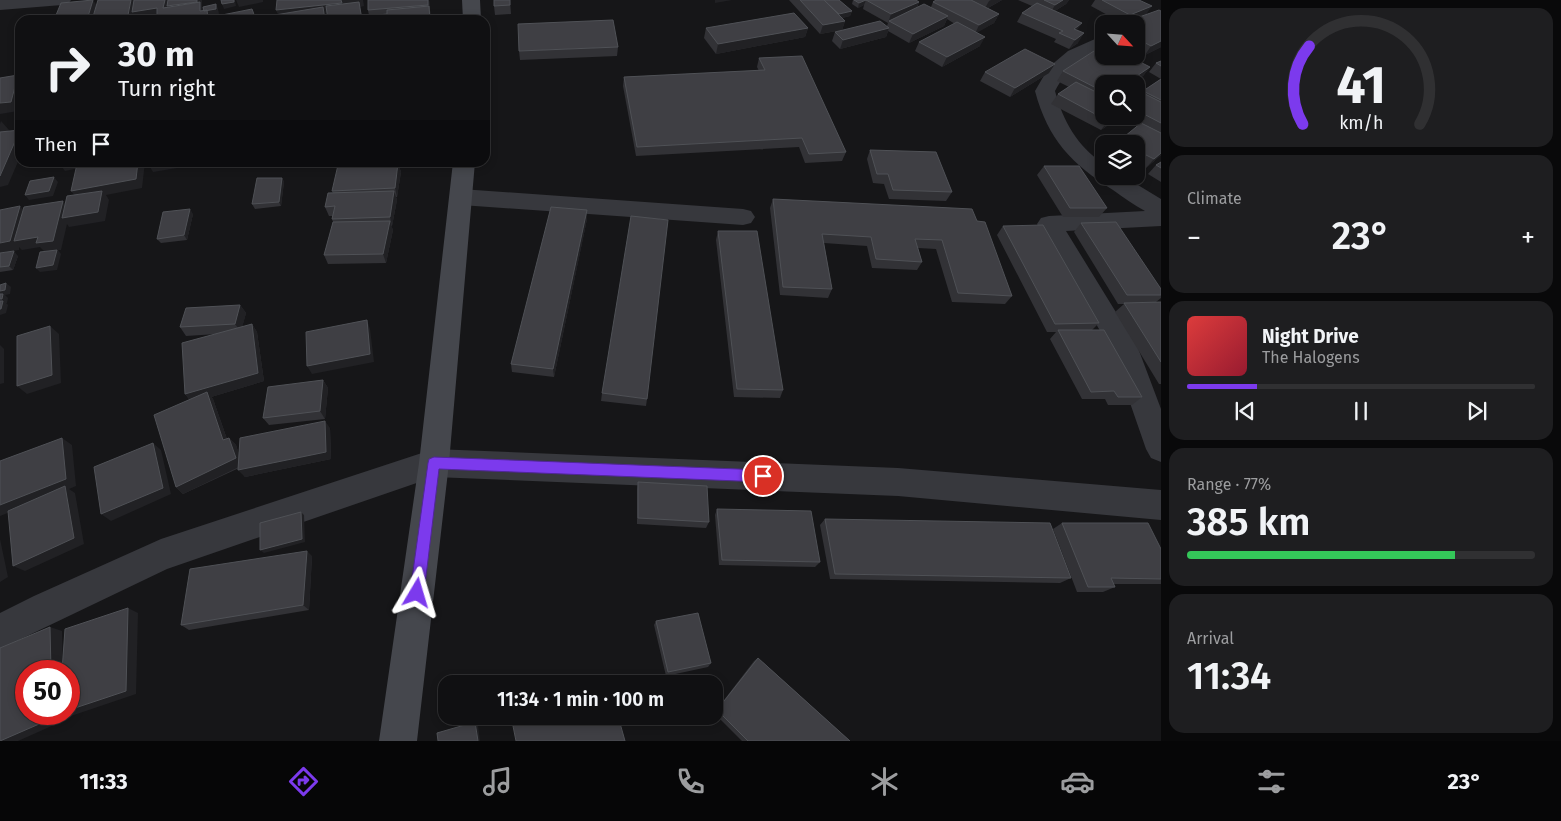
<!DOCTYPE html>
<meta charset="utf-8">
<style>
body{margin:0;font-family:"Fira Sans",sans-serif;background:#1e1e20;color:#f1f3f6;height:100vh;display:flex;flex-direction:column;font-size:19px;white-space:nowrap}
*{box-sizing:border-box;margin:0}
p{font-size:16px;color:#9c9d9f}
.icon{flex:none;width:28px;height:28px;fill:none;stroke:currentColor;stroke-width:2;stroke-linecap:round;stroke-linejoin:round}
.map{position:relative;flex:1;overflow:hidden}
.drawer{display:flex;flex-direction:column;gap:8px;padding:8px;background:#09090a;width:400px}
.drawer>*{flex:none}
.top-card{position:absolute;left:15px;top:15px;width:475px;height:152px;border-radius:15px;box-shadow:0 2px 8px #0003,0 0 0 1px #303032;background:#101012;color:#f1f3f6;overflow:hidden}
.needle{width:32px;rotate:116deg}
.tools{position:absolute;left:1095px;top:15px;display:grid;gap:10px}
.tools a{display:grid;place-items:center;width:50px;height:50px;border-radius:10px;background:#101012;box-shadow:0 2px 8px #0003,0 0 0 1px #303032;font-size:25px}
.speed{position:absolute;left:15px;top:660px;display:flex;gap:10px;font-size:25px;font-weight:700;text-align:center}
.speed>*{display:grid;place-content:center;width:65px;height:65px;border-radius:50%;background:#101012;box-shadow:0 2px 8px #0003,0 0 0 1px #303032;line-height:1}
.speed .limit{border:8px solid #d22;background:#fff;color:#111}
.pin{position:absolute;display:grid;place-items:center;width:42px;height:42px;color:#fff;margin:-21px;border:2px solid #fff;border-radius:50%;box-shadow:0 1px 5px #0007}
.me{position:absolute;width:55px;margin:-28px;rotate:7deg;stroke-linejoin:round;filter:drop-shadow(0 0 4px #0008)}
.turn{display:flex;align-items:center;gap:18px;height:105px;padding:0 20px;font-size:22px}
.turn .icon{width:65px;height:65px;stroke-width:2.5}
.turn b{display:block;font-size:35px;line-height:42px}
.then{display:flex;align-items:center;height:48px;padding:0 20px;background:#0003;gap:10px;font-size:19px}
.big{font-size:38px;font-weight:600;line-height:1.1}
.drawer .widget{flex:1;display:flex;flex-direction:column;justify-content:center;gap:8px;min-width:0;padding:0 18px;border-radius:15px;background:#1e1e20}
.drawer .dial{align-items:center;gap:0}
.dial svg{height:130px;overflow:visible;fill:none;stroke:#303032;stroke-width:7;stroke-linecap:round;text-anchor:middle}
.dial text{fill:#f1f3f6;stroke:none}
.song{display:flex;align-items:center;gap:15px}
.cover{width:60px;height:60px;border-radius:8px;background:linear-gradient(135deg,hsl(0 70% 55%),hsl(350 70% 35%))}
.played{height:5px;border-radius:2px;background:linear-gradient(90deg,#7c3aed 20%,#303032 20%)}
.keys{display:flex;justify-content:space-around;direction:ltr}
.heat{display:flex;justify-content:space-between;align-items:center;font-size:28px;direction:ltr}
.charge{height:8px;border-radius:4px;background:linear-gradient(90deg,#34c759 77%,#303032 0)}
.trip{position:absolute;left:438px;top:675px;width:285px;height:50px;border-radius:15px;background:#101012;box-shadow:0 2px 8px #0003,0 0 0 1px #303032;font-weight:600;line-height:50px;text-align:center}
.menu{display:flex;height:80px;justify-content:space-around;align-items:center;background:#060607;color:#9c9d9f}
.menu .icon{width:35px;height:35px}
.menu .current{color:#7c3aed}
.menu b{font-size:22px;color:#f1f3f6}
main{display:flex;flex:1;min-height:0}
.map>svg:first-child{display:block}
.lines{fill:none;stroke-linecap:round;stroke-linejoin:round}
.street{fill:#37383d;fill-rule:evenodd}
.secondary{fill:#45474d;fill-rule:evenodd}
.wall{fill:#323236}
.shaded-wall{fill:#212124}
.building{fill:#3f3f44;stroke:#4f5156}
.route{fill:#7c3aed;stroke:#51269a}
</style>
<main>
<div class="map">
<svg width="1161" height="741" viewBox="0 0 1161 741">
<rect width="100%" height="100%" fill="#161618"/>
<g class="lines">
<path class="street" d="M0,0H71L68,4L62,5L0,10Z
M1104,35V47C1080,60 1068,67 1055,91C1063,121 1077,146 1104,164V176H1123L1161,199V226L1066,231L1138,348L1161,409V462L1151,458L1146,449L1112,351L1037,224L1041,218L1049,216L1145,211C1134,205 1123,197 1113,190C1072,164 1048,140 1035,91L1049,67L1068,51Z
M461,189L743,209L751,211L755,217L751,223L743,225L461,205L453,203L450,197L453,191Z
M434,449L898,468L1161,490V520L898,496L434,477L167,569L0,649V613L34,596L161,539Z"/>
<path class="secondary" d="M462,0H480L481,20H463Z
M453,162H475L449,463L417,741H379L419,463Z"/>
</g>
<path class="wall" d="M368,0H429L431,20H368L369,16L368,10Z
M510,0L511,14L495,15L494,6Z
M789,0H839L852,11L850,16L842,18L845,21L842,30L820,34Z
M853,0H916L919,2L917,8L931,7L933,2L936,0H1002L988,8L999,14L994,23L977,32L980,46L942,67L915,51L919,42L955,24L947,19L944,26L909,43L888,31L886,37L840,49L832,41L835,32L887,26L888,23L863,9L864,5L858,8L852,4Z
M1018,0H1069L1066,4L1055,11L1078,31V43L1069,49L1054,42L1056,39L1017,22L1022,13L1032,6Z
M1095,0H1139L1147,14L1161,47L1145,55L1136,50V24H1124L1091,6Z
M706,28H808L805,37L716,54L704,38Z
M618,47L617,56L520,60L519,51Z
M759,58L846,152L842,161L805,163L799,147L636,156L623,86L624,77L759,71L757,67Z
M1111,59L1150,67L1143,76L1131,84H1104V116H1120V117L1101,130L1051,104L1058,94L1069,87L1057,81L1063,71Z
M1161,61V79L1149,72L1156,63Z
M985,72L1049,73L1010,97L980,81Z
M1161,79V155L1146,168L1136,163V144H1117L1138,125L1122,116H1136V91L1142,93L1143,91Z
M870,150L952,192L946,201L889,199L884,184L873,183L867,159Z
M1161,162V182L1148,174L1156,165Z
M398,163L401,172L397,197H396L397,200L392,226H391L393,230L386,263L328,264L324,255L333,222L332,219L333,216H329L325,207L333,193L332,191Z
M1044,166L1107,208L1099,217H1063L1037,175Z
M282,178L284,182L281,206L255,209L252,204Z
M773,199L977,221L1012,296L1005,304L952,302L936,249L918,248L922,262L917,270L872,268L867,246L824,243L832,289L828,298L780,295L770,208Z
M587,210V219L554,377L512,372L511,364Z
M193,214L187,240L161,243L157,239Z
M1081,223L1161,289V298L1156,302H1161V384H1159L1115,312L1124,304H1118L1074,232Z
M1003,226L1099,323L1092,330L1142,397L1132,405H1108L1105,399H1082L1050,339L1056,332H1047L997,235Z
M718,231L783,390L780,398L734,397L716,240Z
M0,253L18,256L13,270L0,272Z
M240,305L246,313L242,327L252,324L257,332L264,381L211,397L213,399L227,439L229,438L236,445L239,455L330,428L331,459L245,477L239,468L183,494L176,487L189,399L185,394L217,334L186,336L180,327Z
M323,380L328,388L325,419L269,425L263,418Z
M602,393L647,399L646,406L601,401Z
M638,482L709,522L706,528L637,524V489Z
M717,509L820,562L815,567L719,565L715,515Z
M825,519L1071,578L1060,583L830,579L820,525Z
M1062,523L1161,549V584H1113L1115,587L1103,592H1077L1053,529Z
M312,556L309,610L189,630L181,625Z
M656,621L711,663L708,667L666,676L654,625Z
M758,658L850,741H742L714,713L754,661Z"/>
<path class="shaded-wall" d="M93,0L99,9L95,20H87Z
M131,0H135L157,8L162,17L136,20L135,17L134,20H127Z
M165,0H202V6L204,12L216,4L218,9L219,14L210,16L212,20H198L163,8Z
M235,0L236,6L224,9L222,4Z
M236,0H263V2L239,7Z
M341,0H363L364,6L360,7L363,20L344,12L325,14L326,20H280L276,10Z
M428,0H429L431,20H430Z
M715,0H732L715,3Z
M866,0L864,5L858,8L859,3Z
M991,0H1002L984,10L989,1Z
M1063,0H1069L1066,4L1050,14L1055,5Z
M919,2L915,11L889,21L888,23L891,14Z
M1152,6L1145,16L1124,24L1130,15Z
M852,11L850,16L838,19L839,14Z
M999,14L994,23L975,34L979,25Z
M948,16L944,26L909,43L913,34Z
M845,21L842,30L820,34L823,25Z
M1082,23L1076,32L1068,38L1074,29Z
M808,28L805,37L716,54L718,44Z
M889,28L886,37L840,49L843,40Z
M1084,33L1078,43L1069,49L1075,40Z
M985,37L980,46L942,67L947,57Z
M1161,41V47L1145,55L1151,46Z
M1055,64L1049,73L1010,97L1015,88Z
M1150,67L1143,76L1131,84H1125Z
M18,75L20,78V103L18,111L0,114V103Z
M1115,116H1120L1101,130L1108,121Z
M1,121L9,130L0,148V124Z
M20,130V157L8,185L0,187V176Z
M1161,153V155L1146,168L1154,159Z
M58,162H107L65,171Z
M138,162H145L142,188L106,195L109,200L105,221L69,227L67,224L61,250H58L61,254L57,270L40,272L36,268L45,252L40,247L22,250L19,247V250L0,253V243L20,206L28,215L63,201L70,210L79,201L71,191Z
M179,162H183V167L153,172L150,167Z
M398,163L401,172L397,197L395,188Z
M54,177L58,182L53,196L29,200L25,195Z
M282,178L284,182L281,206L279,202Z
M394,191L397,200L392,226L390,217Z
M190,209L193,214L187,240L184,235Z
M587,210V219L554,377L553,369Z
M390,221L393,230L386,263L383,254Z
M14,251L18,256L13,270L9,266Z
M6,283L11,287L10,294L5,295L8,298L7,303H6L8,305L6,313L0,315V291Z
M240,305L246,313L241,332L235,324Z
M367,320L370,329L374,362L312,374L307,366Z
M252,324L257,332L264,381L211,397L213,399L230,448L185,394Z
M50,326L59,334L61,383L27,394L17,386Z
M0,345L4,349V383L0,384Z
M323,380L328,388L325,419L320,411Z
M325,421L330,428L331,459L245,477L238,470Z
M62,438L72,445L76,486L69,489L75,493L84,544L25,571L13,566L66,490L0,516V505Z
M229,438L236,445L243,465L183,494L176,487Z
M153,443L161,450L171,494L111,521L101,514Z
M301,512L304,515L305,542L264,553L260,550Z
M0,539L8,577L0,582Z
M307,551L312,556L309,610L303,605Z
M128,608L138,613L136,694L71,716L65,715V720L18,741H0L53,714H69V710Z
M50,627L62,631L63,671H51Z
M475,722L478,725L480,741H478Z"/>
<path class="building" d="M93,0L87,20H54L61,3Z
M98,0H131L127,20H92Z
M134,0H165L163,8L200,2V11L207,10L208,19L198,20H157V8L132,12Z
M168,0H197V2L167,6Z
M221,0H234V2L222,4Z
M277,0H341L342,3L276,10Z
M368,0H428V5L368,10Z
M494,0H510V5L494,6Z
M800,0H824L845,21L823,25Z
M824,0H839L852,11L839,14Z
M854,0H866L859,3Z
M866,0H916L919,2L891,14Z
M936,0H971L999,14L979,25L933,2Z
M1044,0H1063L1055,5Z
M1102,0H1139L1152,6L1130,15Z
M359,2L362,20H328L326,6Z
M1037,3L1082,23L1074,29L1084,33L1075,40L1059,33L1063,31L1022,13Z
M216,4V9L204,11L203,7Z
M924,4L948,16L913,34L889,21Z
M429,6L430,20H387V10Z
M323,7L325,20H276L275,15Z
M252,9L256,20H213L212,17Z
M1159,10L1161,11V41L1151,46L1136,38V24H1124L1128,21Z
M794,13L808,28L718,44L706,28Z
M387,14V20H368V16Z
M613,20L618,47L519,51L518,24Z
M880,21L889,28L843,40L835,32Z
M957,22L985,37L947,57L919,42Z
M1025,49L1055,64L1015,88L985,72Z
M1094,51L1111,59L1115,56H1128L1150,67L1125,84H1104V92L1063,71Z
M802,56L846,152L809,154L802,138L637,147L624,77L765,70L759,58Z
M1161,61V66L1156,63Z
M18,75L11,102L0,103V78Z
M1161,79V100L1143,91Z
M1076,82L1104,96V116H1115L1108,121L1058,94Z
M1137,90L1161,102V123L1136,110V91Z
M1141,123L1161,133V153L1154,159L1136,150V144H1124L1119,141Z
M20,130L0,176V132Z
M870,150L936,152L952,192L893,190L888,174H877Z
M83,162H138L136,179L71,191L77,164Z
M151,162H179L150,167Z
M1161,162V168L1156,165Z
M398,163L395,188L332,191L338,165Z
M1044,166H1079L1107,208H1070Z
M54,177L49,191L25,195L30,181Z
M257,178H282L279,202L252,204Z
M102,191L98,212L62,218L67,196Z
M394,191L390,217L332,219L335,206L325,207L328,193Z
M773,199L972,209L977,221L985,222L1012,296L958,293L942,240L915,239L922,262L876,259L871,237L822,234L832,289L783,287Z
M63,201L53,241L36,243L38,237L14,241L24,207Z
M20,206L10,241L0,243V210Z
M551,207L587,210L553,369L511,364Z
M190,209L184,235L157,239L163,212Z
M631,216L668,220L647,399L602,393Z
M390,221L383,254L324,255L333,222Z
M1116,222L1161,289V295H1127L1081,223Z
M1043,225L1099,323L1055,324L1003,226Z
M718,231H757L783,390L737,389Z
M57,250L53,265L36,268L40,252Z
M14,251L9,266L0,267V253Z
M6,283L5,290L0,291V285Z
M0,294H3L2,299H0Z
M0,301H3L1,309H0Z
M1161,302V362L1124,303Z
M240,305L235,324L180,327L186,308Z
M367,320L370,354L307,366L306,332Z
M252,324L258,373L185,394L182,343Z
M50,326L52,375L17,386V336Z
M1058,330H1104L1142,397H1118L1114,391L1091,392Z
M323,380L320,411L263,418L268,387Z
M207,392L223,440L229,438L236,458L176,487L154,415Z
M325,421L326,452L238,470L240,438Z
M62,438L66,479L0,505V461Z
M153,443L163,488L101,514L94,467Z
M638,482L707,486L709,522L638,518Z
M65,486L74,538L13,566L8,511Z
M717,509L811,511L820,562L722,560Z
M301,512L302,539L260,550V523Z
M825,519L1050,523L1071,578L835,574Z
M1062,523H1148L1161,549V579L1111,578L1115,587H1088Z
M307,551L303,605L181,625L190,569Z
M128,608L126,691L69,710V671H62L65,629Z
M698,613L711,663L668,672L656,621Z
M50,627L51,671H26V714H53V718L0,741V648Z
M758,658L850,741H748L717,710Z
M545,716H618L625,741H516L513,726Z
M475,722L478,741H438L437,733Z"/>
<path class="route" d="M434,457L763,470L767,472L769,476L767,480L763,482L439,469L424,593L422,598L417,600L412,598L410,593L428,463L429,459Z"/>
</svg>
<div class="tools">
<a><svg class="needle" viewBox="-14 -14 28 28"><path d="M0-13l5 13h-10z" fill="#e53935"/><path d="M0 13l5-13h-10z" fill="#9c9d9f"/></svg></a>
<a><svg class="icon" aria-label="search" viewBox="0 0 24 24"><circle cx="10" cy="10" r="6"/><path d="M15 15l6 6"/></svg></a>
<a><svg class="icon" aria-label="layers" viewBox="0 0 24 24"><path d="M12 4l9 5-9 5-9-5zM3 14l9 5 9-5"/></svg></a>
</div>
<div class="speed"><div class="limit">50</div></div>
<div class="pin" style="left:763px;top:476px;background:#d93025"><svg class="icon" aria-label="arrive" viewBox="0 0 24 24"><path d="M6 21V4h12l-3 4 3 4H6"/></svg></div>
<svg class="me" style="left:417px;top:593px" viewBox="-20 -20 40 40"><path d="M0-17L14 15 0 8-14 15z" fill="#7c3aed" stroke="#fff" stroke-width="4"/></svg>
<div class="trip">11:34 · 1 min · 100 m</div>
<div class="top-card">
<div class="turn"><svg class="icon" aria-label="right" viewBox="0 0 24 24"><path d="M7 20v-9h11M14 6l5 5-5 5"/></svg><div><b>30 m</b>Turn right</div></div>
<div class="then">Then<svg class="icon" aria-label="arrive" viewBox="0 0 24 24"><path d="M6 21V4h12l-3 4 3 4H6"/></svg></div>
</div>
</div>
<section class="drawer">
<div class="widget dial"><svg viewBox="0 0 100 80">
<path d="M14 69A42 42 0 1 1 86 69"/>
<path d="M14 69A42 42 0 0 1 18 21" stroke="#7c3aed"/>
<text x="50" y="56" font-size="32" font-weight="700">41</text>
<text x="50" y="72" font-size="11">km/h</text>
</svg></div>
<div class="widget"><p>Climate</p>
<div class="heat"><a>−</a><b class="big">23°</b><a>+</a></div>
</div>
<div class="widget">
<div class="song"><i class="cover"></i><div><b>Night Drive</b><p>The Halogens</p></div></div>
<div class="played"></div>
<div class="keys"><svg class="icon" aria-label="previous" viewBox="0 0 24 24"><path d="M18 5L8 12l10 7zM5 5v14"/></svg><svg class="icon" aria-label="pause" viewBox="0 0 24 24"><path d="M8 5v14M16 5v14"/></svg><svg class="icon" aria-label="next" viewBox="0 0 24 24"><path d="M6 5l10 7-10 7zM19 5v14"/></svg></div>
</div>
<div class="widget"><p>Range · 77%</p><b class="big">385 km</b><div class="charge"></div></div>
<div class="widget"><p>Arrival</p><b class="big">11:34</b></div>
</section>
</main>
<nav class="menu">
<b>11:33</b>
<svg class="icon current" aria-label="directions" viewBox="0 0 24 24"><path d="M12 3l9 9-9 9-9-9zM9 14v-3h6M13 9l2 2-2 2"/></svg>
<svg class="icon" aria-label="music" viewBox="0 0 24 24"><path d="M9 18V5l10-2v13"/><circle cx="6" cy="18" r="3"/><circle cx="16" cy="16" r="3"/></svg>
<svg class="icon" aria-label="phone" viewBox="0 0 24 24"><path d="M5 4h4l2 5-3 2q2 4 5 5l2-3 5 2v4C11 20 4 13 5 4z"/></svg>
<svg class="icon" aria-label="climate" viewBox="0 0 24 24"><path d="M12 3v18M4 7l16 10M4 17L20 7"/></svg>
<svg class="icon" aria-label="car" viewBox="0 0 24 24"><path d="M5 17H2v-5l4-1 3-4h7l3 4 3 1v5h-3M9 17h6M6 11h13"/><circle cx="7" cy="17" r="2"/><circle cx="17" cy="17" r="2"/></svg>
<svg class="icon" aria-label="filters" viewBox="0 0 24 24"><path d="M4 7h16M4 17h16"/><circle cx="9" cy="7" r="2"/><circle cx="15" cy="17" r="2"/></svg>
<b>23°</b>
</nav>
